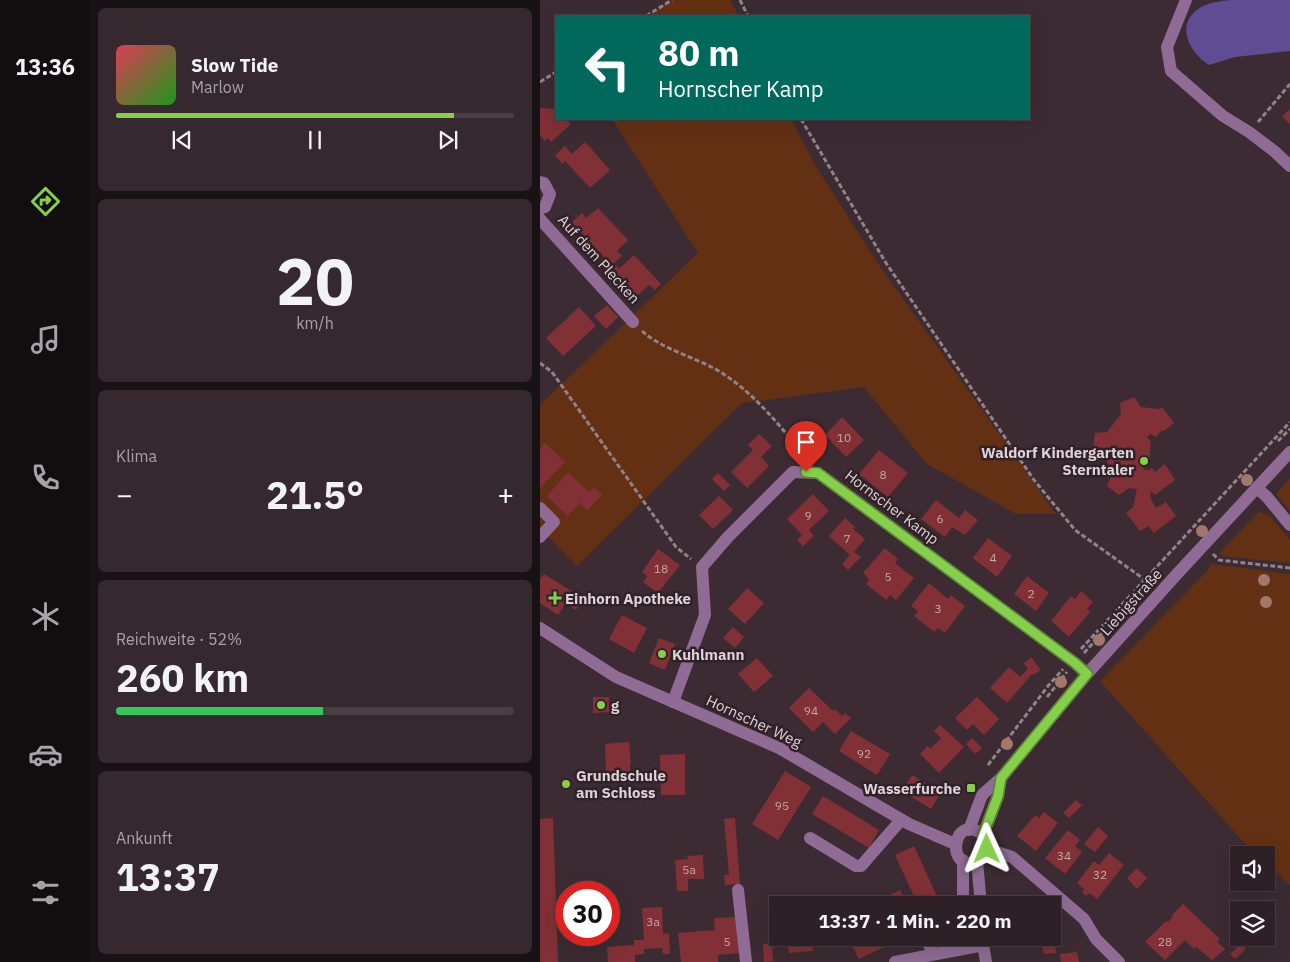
<!DOCTYPE html>
<html lang="de">
<meta charset="utf-8">
<style>
body{margin:0;font-family:"IBM Plex Sans",sans-serif;background:#35282e;color:#f1f3f6;height:100vh;display:flex;flex-direction:column;font-size:19px;white-space:nowrap}
*{box-sizing:border-box;margin:0}
p{font-size:16px;color:#a7a3a7}
.icon{flex:none;width:28px;height:28px;fill:none;stroke:currentColor;stroke-width:2;stroke-linecap:round;stroke-linejoin:round}
.map{position:relative;flex:1;overflow:hidden}
.sheet{display:flex;flex-direction:column;gap:8px;padding:8px;background:#191215;width:450px}
.sheet>*{flex:none}
.hud{position:absolute;left:15px;top:15px;width:475px;height:105px;border-radius:0px;box-shadow:0 5px 20px #0002,0 0 0 1px #483e43;background:#00695c;color:#fff;overflow:hidden}
.fabs{position:absolute;left:690px;top:846px;display:grid;gap:10px}
.fabs a{display:grid;place-items:center;width:45px;height:45px;border-radius:0px;background:#2d2026;box-shadow:0 5px 20px #0002,0 0 0 1px #483e43;font-size:25px}
.speed{position:absolute;left:15px;top:881px;display:flex;gap:10px;font-size:25px;font-weight:700;text-align:center}
.speed>*{display:grid;place-content:center;width:65px;height:65px;border-radius:50%;background:#2d2026;box-shadow:0 5px 20px #0002,0 0 0 1px #483e43;line-height:1}
.speed .limit{border:8px solid #d22;background:#fff;color:#111}
.pin{position:absolute;display:grid;place-items:center;width:42px;height:42px;color:#fff;margin:-51px -21px;border-radius:50% 50% 50% 0;rotate:-45deg;box-shadow:0 0 5px #0007}
.pin .icon{rotate:45deg}
.me{position:absolute;width:55px;margin:-28px;rotate:359deg;stroke-linejoin:round;filter:drop-shadow(0 0 4px #0008)}
.turn{display:flex;align-items:center;gap:18px;height:105px;padding:0 20px;font-size:22px}
.turn .icon{width:65px;height:65px;stroke-width:2.5}
.turn b{display:block;font-size:35px;line-height:42px}
.big{font-size:38px;font-weight:700;line-height:1.1}
.sheet .widget{flex:1;display:flex;flex-direction:column;justify-content:center;gap:8px;min-width:0;padding:0 18px;border-radius:8px;background:#35282e}
.sheet .dial{align-items:center;gap:0}
.dial b{font-size:65px;line-height:1}
.song{display:flex;align-items:center;gap:15px}
.cover{width:60px;height:60px;border-radius:8px;background:linear-gradient(135deg,hsl(350 70% 55%),hsl(120 70% 35%))}
.played{height:5px;border-radius:2px;background:linear-gradient(90deg,#86cf4b 85%,#483e43 85%)}
.keys{display:flex;justify-content:space-around;direction:ltr}
.heat{display:flex;justify-content:space-between;align-items:center;font-size:28px;direction:ltr}
.charge{height:8px;border-radius:4px;background:linear-gradient(90deg,#34c759 52%,#483e43 0)}
.trip{position:absolute;left:229px;top:896px;width:292px;height:50px;border-radius:0px;background:#2d2026;box-shadow:0 5px 20px #0002,0 0 0 1px #483e43;font-weight:700;line-height:50px;text-align:center}
main{display:flex;flex:1;min-height:0}
.tab-bar{display:flex;flex-direction:column;width:90px;justify-content:space-around;align-items:center;background:#120d0f;color:#a7a3a7}
.tab-bar .icon{width:35px;height:35px}
.tab-bar .selected{color:#86cf4b}
.tab-bar b{font-size:22px;color:#f1f3f6}
.map>svg:first-child{display:block}
.green{fill:#643013}
.water{fill:#5e4d93}
.building{fill:#813036}
.lines{fill:none;stroke-linecap:round;stroke-linejoin:round}
.path{stroke:#918389;stroke-width:3;stroke-dasharray:5 2.5;stroke-linecap:butt}
.minor{stroke:#8f6b95;stroke-width:12}
.tree{fill:#a3786a}
.route-casing{stroke:#578731;stroke-width:12}
.route{stroke:#86cf4b;stroke-width:9}
.poi-dot{fill:#86cf4b;stroke:#312128;stroke-width:2}
.labels{text-anchor:middle;dominant-baseline:central;stroke-width:5;stroke-linejoin:round;paint-order:stroke}
.number-label{font-size:12px;fill:#c6aaae}
.street-label{font-size:15px;fill:#ddd2d6;stroke:#312128}
.poi-label{font-size:15px;font-weight:bold;fill:#ddd2d6;stroke:#312128;text-anchor:start}
</style>
<main>
<nav class="tab-bar">
<b>13:36</b>
<svg class="icon selected" aria-label="directions" viewBox="0 0 24 24"><path d="M12 3l9 9-9 9-9-9zM9 14v-3h6M13 9l2 2-2 2"/></svg>
<svg class="icon" aria-label="music" viewBox="0 0 24 24"><path d="M9 18V5l10-2v13"/><circle cx="6" cy="18" r="3"/><circle cx="16" cy="16" r="3"/></svg>
<svg class="icon" aria-label="phone" viewBox="0 0 24 24"><path d="M5 4h4l2 5-3 2q2 4 5 5l2-3 5 2v4C11 20 4 13 5 4z"/></svg>
<svg class="icon" aria-label="climate" viewBox="0 0 24 24"><path d="M12 3v18M4 7l16 10M4 17L20 7"/></svg>
<svg class="icon" aria-label="car" viewBox="0 0 24 24"><path d="M5 17H2v-5l4-1 3-4h7l3 4 3 1v5h-3M9 17h6M6 11h13"/><circle cx="7" cy="17" r="2"/><circle cx="17" cy="17" r="2"/></svg>
<svg class="icon" aria-label="filters" viewBox="0 0 24 24"><path d="M4 7h16M4 17h16"/><circle cx="9" cy="7" r="2"/><circle cx="15" cy="17" r="2"/></svg>
</nav>
<section class="sheet">
<div class="widget">
<div class="song"><i class="cover"></i><div><b>Slow Tide</b><p>Marlow</p></div></div>
<div class="played"></div>
<div class="keys"><svg class="icon" aria-label="previous" viewBox="0 0 24 24"><path d="M18 5L8 12l10 7zM5 5v14"/></svg><svg class="icon" aria-label="pause" viewBox="0 0 24 24"><path d="M8 5v14M16 5v14"/></svg><svg class="icon" aria-label="next" viewBox="0 0 24 24"><path d="M6 5l10 7-10 7zM19 5v14"/></svg></div>
</div>
<div class="widget dial"><b>20</b><p>km/h</p></div>
<div class="widget"><p>Klima</p>
<div class="heat"><a>−</a><b class="big">21.5°</b><a>+</a></div>
</div>
<div class="widget"><p>Reichweite · 52%</p><b class="big">260 km</b><div class="charge"></div></div>
<div class="widget"><p>Ankunft</p><b class="big">13:37</b></div>
</section>
<div class="map">
<svg width="750" height="962" viewBox="0 0 750 962">
<rect width="100%" height="100%" fill="#3c2b32"/>
<path class="green" d="M133,0H190L199,16H107Z
M72,119H251L275,165L339,265L516,514H476L387,464L324,387L202,403L37,566L0,528V405L158,253Z
M750,478V511L736,494Z
M719,512L729,515L750,540V563L683,556L679,553Z
M671,564L750,574V885L726,864V855H717L707,846L560,681L668,570Z"/>
<path class="water" d="M690,0H750V51L695,57L669,65C647,51 634,21 663,6C671,2 682,1 690,0Z"/>
<path class="building" d="M1,108L16,109V119H26L31,124L11,142L8,138L5,141L0,135V110Z
M750,109V124L742,117Z
M45,142L70,170L50,188L25,161L22,164L15,155L25,146L32,154Z
M58,208L88,240L77,251L82,256L74,263L79,269L94,255L121,284L115,290L109,285L94,299L72,276L76,272L64,261L66,259L37,228L35,230L30,224L42,213L46,218Z
M67,305L78,317L66,329L54,316Z
M39,307L56,326L23,356L6,338Z
M594,397L601,407L619,409L622,407L634,423L624,431L622,430L616,437L611,434L607,437L611,442L609,461L602,466L605,470H609L612,468L615,472L625,464L635,480L615,495L611,491L610,497L616,508L626,502L636,516L614,533L608,526L600,531L586,513L593,507L597,489L589,488L579,495L567,486L572,474L564,454L553,448L555,433L567,432L581,414L580,403Z
M302,417L324,440L306,457L285,435Z
M219,434L232,446L221,457L229,466L207,488L191,472L213,450L208,445Z
M5,443L25,462L0,488V449Z
M339,450L368,473L348,497L319,474Z
M28,472L49,492L54,487L62,495L47,511L40,503L28,516L7,496Z
M178,473L190,485L184,491L172,479Z
M273,494L289,511L269,530L274,536L263,546L257,540L262,535L247,519Z
M179,496L193,510L173,529L159,515Z
M396,500L419,518L425,510L438,520L425,535L412,527L405,537L381,519Z
M305,518L315,527L313,529L325,539L314,552L321,557L308,570L302,564L310,555L289,536Z
M448,538L472,556L457,577L433,558Z
M345,548L358,559L355,563L374,578L356,600L350,595L346,600L326,584L329,579L323,573Z
M118,549L140,565L118,593L103,582L107,576L102,572Z
M4,574L33,592L18,615L0,603V579Z
M487,576L509,593L496,611L474,594Z
M389,583L408,599L411,595L425,606L405,633L398,628L394,632L374,616L378,611L371,606Z
M207,588L224,603L205,624L188,609Z
M541,591L553,602L547,609L550,612L529,637L511,621L531,596L535,599Z
M36,593L44,598L36,610L28,605Z
M82,615L107,628L94,653L69,639Z
M193,627L204,637L195,648L183,638Z
M119,638L135,644L125,670L109,663Z
M491,657L501,670L493,675L492,674L467,703L450,688L469,667L480,677L488,669L484,663Z
M217,658L233,676L214,692L198,674Z
M269,688L293,711L295,709L302,716L305,713L311,718L295,734L283,722L273,732L249,708Z
M53,697H69V712L53,713Z
M437,697L459,719L444,735L433,724L427,730L415,718Z
M400,725L424,747L399,773L380,754L388,746L390,749L401,738L394,731Z
M311,731L350,754L337,775L299,751Z
M432,738L442,748L435,754L426,744Z
M89,742L91,764H90V776L66,777L65,744Z
M145,754V795H121L120,755Z
M245,771L271,787L238,840L212,824Z
M372,775L401,793L391,809L362,791Z
M283,796L339,830L329,848L272,814Z
M536,800L542,805L529,818L523,813Z
M504,812L518,823L496,851L477,836L495,815L499,818Z
M13,818L18,962H0V819Z
M195,818L200,884L185,885L184,875H189L184,819Z
M558,827L568,836L555,852L544,844Z
M528,830L540,840L535,846L542,852L525,874L505,858Z
M374,846L401,905H378L355,855Z
M569,853L584,865L557,899L549,893L546,896L542,892L544,889L537,883L554,861L559,865Z
M163,855L164,879H148V891H137L135,860L148,859L147,856Z
M597,868L607,878L597,889L587,878Z
M360,890L367,905H330Z
M643,904L680,939L677,942L685,949L672,960L656,947L654,949L645,940L625,960L605,942L626,921L628,922L633,917L631,916Z
M122,907L123,934L129,933L130,954H123L122,948L104,949V954L95,955V962H68L67,947L94,945V940H104L102,908Z
M196,917L199,953L178,955V962H141L138,933L175,930L174,918Z
M512,925L516,940L477,946L476,938H512Z
M247,938H272L273,951L249,953Z
M308,938H363L319,959Z
M223,944H232L233,961L224,962Z
M701,944L706,949L695,959L690,954Z
M515,945L516,953L504,954L502,947Z
M537,952L539,962H521L520,954Z"/>
<g class="lines">
<path class="path" d="M200,0L208,16
M106,16L132,0
M0,82L16,72
M261,119L346,263L494,480L535,530L611,584
M718,122L750,84
M102,331C122,349 154,357 177,370C214,392 240,426 267,459
M0,363L12,372L136,547L151,559
M738,441L750,429
M673,554L679,560L750,568
M541,649L750,422
M544,653L562,633
M507,697L527,672
M448,765L508,686L523,669"/>
<path class="minor" d="M646,0L627,47L631,71L683,116L709,132L734,151L750,166
M0,182L4,183L10,194L5,207L0,209
M0,219L93,322
M717,488L727,497L750,525
M0,508L14,522L0,537
M0,628L76,677L239,748L369,824L415,844
M133,702L165,615L162,567L188,537L253,472L278,473L535,663L547,674
M429,830L442,795L461,778L547,674L637,574L750,452
M443,835C412,810 405,874 437,861C449,856 449,843 443,835L458,796L461,778
M270,838L316,866H321L361,820
M447,849L472,857L544,919L556,939L579,962
M423,860V896L427,905
M437,861L441,905
M198,890L206,962
M385,938L394,954
M442,938L446,962
M355,962L444,945"/>
</g>
<g class="tree">
<circle cx="707" cy="480" r="6"/>
<circle cx="662" cy="531" r="6"/>
<circle cx="616" cy="575" r="6"/>
<circle cx="724" cy="580" r="6"/>
<circle cx="726" cy="602" r="6"/>
<circle cx="582" cy="615" r="6"/>
<circle cx="559" cy="640" r="6"/>
<circle cx="521" cy="682" r="6"/>
<circle cx="467" cy="744" r="6"/>
</g>
<g class="lines">
<defs>
<path id="route" d="M266,472L278,473L535,663L547,674L461,778L458,796L443,835L446,839L447,849"/>
</defs>
<use href="#route" class="route-casing"/>
<use href="#route" class="route"/>
</g>
<g class="poi-dot">
<circle cx="604" cy="461" r="5"/>
<path d="M12.5 590.5h5v5h5v5h-5v5h-5v-5h-5v-5h5z"/>
<circle cx="122" cy="654" r="5"/>
<circle cx="61" cy="705" r="5"/>
<circle cx="26" cy="784" r="5"/>
<rect x="426" y="783" width="10" height="10" rx="2.5"/>
</g>
<g class="labels">
<g class="number-label">
<text x="304" y="437">10</text>
<text x="343" y="474">8</text>
<text x="268" y="515">9</text>
<text x="400" y="518">6</text>
<text x="307" y="538">7</text>
<text x="453" y="557">4</text>
<text x="121" y="568">18</text>
<text x="348" y="576">5</text>
<text x="491" y="593">2</text>
<text x="398" y="608">3</text>
<text x="271" y="710">94</text>
<text x="324" y="753">92</text>
<text x="242" y="805">95</text>
<text x="524" y="855">34</text>
<text x="149" y="869">5a</text>
<text x="560" y="874">32</text>
<text x="113" y="921">3a</text>
<text x="187" y="941">5</text>
<text x="625" y="941">28</text>
</g>
<g class="street-label">
<text transform="translate(59 259) rotate(48)">Auf dem Plecken</text>
<text transform="translate(352 507) rotate(37)">Hornscher Kamp</text>
<text transform="translate(591 602) rotate(-48)">Liebigstraße</text>
<text transform="translate(214 721) rotate(25)">Hornscher Weg</text>
</g>
<g class="poi-label">
<text x="594" y="452" text-anchor="end">Waldorf Kindergarten<tspan x="594" dy="17">Sterntaler</tspan></text>
<text x="25" y="598">Einhorn Apotheke</text>
<text x="132" y="654">Kuhlmann</text>
<text x="71" y="705">g</text>
<text x="36" y="775">Grundschule<tspan x="36" dy="17">am Schloss</tspan></text>
<text x="421" y="788" text-anchor="end">Wasserfurche</text>
</g>
</g>
</svg>
<div class="fabs">
<a><svg class="icon" aria-label="sound" viewBox="0 0 24 24"><path d="M4 9h4l5-4v14l-5-4H4zM17 9q2 3 0 6"/></svg></a>
<a><svg class="icon" aria-label="layers" viewBox="0 0 24 24"><path d="M12 4l9 5-9 5-9-5zM3 14l9 5 9-5"/></svg></a>
</div>
<div class="speed"><div class="limit">30</div></div>
<div class="pin" style="left:266px;top:472px;background:#d93025"><svg class="icon" aria-label="arrive" viewBox="0 0 24 24"><path d="M6 21V4h12l-3 4 3 4H6"/></svg></div>
<svg class="me" style="left:447px;top:849px" viewBox="-20 -20 40 40"><path d="M0-17L14 15 0 8-14 15z" fill="#86cf4b" stroke="#fff" stroke-width="4"/></svg>
<div class="trip">13:37 · 1 Min. · 220 m</div>
<div class="hud">
<div class="turn"><svg class="icon" aria-label="left" viewBox="0 0 24 24"><path d="M17 20v-9H6M10 6l-5 5 5 5"/></svg><div><b>80 m</b>Hornscher Kamp</div></div>
</div>
</div>
</main>
